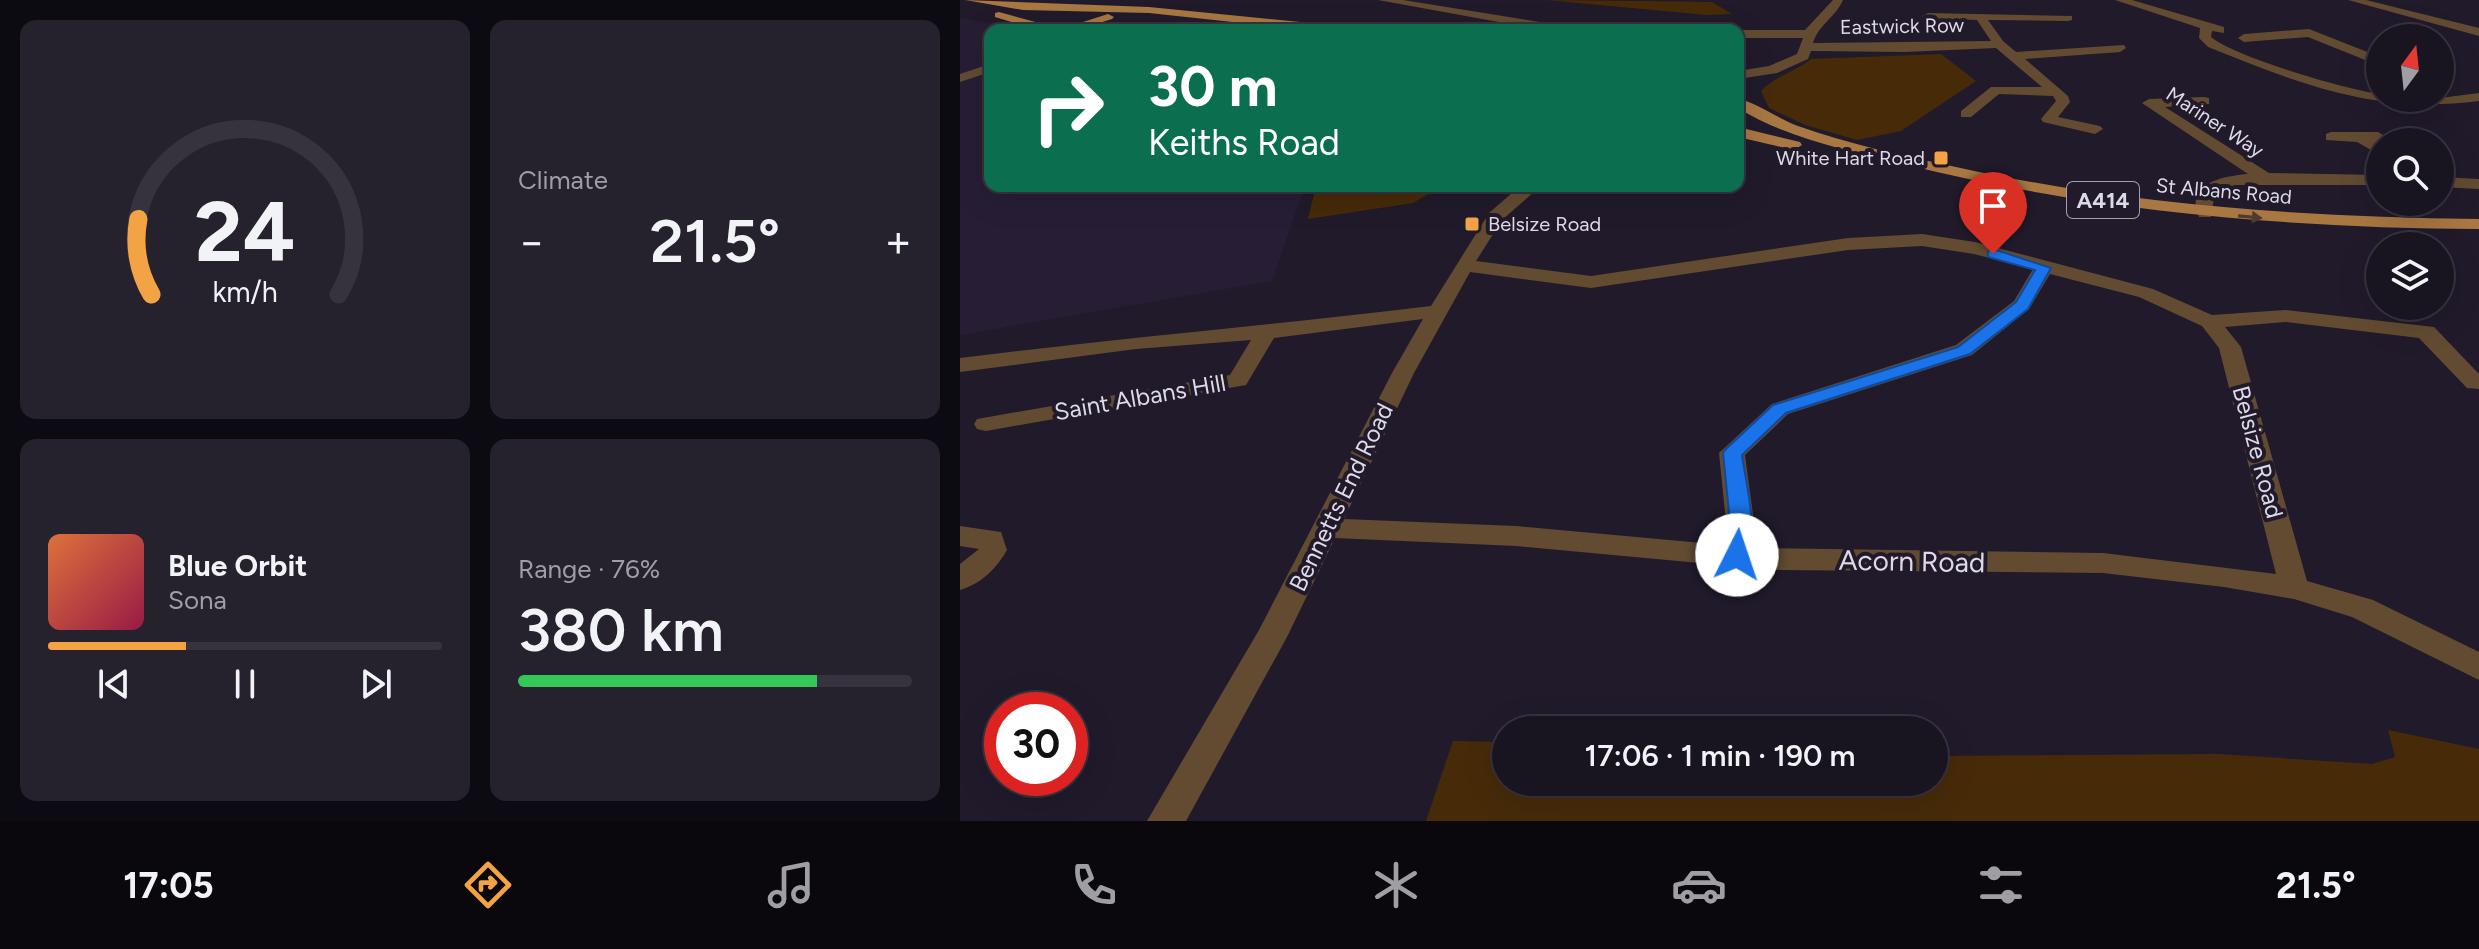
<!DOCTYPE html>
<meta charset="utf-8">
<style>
body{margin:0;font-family:Figtree,sans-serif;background:#25212d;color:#f1f3f6;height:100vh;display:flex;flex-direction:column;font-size:30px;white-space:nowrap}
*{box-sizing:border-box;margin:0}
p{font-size:26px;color:#9f9ea5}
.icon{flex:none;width:44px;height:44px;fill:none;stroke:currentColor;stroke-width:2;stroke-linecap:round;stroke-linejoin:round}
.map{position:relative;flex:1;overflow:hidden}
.drawer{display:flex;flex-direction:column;gap:20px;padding:20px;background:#0d0b12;width:960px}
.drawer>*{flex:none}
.guide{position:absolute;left:24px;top:24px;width:760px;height:168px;border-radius:16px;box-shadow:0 8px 32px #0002,0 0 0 2px #36333e;background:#0b6e4f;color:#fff;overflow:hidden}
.needle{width:52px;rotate:15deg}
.buttons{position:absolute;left:1406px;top:24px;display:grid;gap:16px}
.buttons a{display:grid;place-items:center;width:88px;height:88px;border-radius:50%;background:#181420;box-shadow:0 8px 32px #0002,0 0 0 2px #36333e;font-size:40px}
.speed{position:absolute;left:24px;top:692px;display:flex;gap:16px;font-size:40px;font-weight:700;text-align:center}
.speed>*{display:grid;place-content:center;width:104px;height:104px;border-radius:50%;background:#181420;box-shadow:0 8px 32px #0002,0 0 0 2px #36333e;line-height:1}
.speed .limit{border:12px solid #d22;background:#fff;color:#111}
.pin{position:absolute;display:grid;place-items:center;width:68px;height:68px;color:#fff;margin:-82px -34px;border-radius:50% 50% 50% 0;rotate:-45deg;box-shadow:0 0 8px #0007}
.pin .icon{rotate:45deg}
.me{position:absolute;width:88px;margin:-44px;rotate:4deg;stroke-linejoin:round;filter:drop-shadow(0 0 6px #0008)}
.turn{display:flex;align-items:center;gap:28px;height:168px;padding:0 32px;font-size:36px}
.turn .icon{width:104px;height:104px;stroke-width:2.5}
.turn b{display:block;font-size:56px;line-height:68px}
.big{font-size:60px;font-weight:600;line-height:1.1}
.drawer .card{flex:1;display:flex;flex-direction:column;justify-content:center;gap:12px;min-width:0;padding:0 28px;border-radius:16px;background:#25212d}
.drawer .dial{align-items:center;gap:0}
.dial svg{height:208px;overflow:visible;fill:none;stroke:#36333e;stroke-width:7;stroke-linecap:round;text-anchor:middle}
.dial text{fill:#f1f3f6;stroke:none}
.song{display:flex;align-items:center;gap:24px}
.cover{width:96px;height:96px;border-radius:12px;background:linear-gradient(135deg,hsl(20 70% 55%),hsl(340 70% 35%))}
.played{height:8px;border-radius:4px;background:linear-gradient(90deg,#f4a344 35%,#36333e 35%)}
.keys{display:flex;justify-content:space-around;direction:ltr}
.heat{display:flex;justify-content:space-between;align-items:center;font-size:44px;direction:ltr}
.charge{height:12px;border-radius:6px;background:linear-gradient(90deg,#34c759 76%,#36333e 0)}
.drawer .tiles{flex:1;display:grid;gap:20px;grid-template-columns:repeat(2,1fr)}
.trip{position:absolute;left:532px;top:716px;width:456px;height:80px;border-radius:40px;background:#181420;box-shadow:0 8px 32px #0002,0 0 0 2px #36333e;font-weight:600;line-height:80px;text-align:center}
.dock{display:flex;height:128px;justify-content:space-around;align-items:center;background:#0a080d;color:#9f9ea5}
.dock .icon{width:56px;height:56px}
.dock .on{color:#f4a344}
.dock b{font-size:36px;color:#f1f3f6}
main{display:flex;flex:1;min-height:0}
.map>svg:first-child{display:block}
.built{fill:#271e36}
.green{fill:#472b09}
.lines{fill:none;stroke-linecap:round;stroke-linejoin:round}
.minor{fill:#634b32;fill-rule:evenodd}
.major{fill:#a87742;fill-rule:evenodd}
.oneway{fill:#503b33}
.route{fill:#1a73e8;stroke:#114b97;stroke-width:2}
.poi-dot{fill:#f4a344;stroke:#201a2b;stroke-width:3}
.labels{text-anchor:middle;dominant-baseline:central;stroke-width:8;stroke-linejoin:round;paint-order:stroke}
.far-street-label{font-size:20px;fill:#ddd9e6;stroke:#201a2b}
.far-poi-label{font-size:20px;fill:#ddd9e6;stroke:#201a2b;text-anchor:end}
.shield{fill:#201a2b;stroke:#a4a0ae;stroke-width:2}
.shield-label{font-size:22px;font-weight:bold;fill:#ddd9e6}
.street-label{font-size:24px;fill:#ddd9e6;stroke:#201a2b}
.near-street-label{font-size:28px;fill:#ddd9e6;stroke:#201a2b}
</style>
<main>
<section class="drawer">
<div class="tiles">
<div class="card dial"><svg viewBox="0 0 100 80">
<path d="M14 69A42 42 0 1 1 86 69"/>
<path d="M14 69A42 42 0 0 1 9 40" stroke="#f4a344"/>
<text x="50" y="56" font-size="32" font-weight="700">24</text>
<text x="50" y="72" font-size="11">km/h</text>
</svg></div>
<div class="card"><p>Climate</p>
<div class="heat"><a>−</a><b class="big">21.5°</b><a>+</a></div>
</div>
<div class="card">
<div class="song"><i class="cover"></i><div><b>Blue Orbit</b><p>Sona</p></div></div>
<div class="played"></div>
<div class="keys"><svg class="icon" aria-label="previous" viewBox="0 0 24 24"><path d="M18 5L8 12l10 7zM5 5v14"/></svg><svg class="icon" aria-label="pause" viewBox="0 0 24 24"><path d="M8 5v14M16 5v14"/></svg><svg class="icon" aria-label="next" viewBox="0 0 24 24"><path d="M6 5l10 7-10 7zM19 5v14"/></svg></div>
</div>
<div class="card"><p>Range · 76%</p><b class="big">380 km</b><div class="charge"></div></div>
</div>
</section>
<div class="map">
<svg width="1519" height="821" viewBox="0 0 1519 821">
<rect width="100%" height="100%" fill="#201a2b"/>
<path class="built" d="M0,18L39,25L42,30H30V186H345L312,281L0,335Z"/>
<path class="green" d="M587,0L752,2L772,14L746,15Z
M981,54L1016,81L941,131L897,140L845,125L809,108L801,91C815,76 835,72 851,59Z
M356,186H482L453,203L348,219Z
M1428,730L1519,749V821H466L493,741L546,742V782H974V756L1259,754L1412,764L1435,757Z"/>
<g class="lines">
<path class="minor" d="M418,0H443L604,26L610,30H583Z
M873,0H883C875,18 859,24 853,43L1031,41L1017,20L964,18L962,16L968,13L1112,16V20L1108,21L1028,20L1043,41L1056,52L1164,45L1166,48L1160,52L1065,59L1108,96L1110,102L1098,117L1140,126L1143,129L1135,134L1083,122L1081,119L1096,101L1093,96L1039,94L1011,117H1001V111L1031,87H1082L1036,48L944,52L851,51L848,59L817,73L778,79V71L809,66L837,54L843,38H778V30H845Z
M1155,0H1172L1264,27V33L1252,31L1251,37C1275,57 1387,90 1420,94V98H1480L1519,93V101C1414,114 1343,85 1248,47L1239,38L1240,28Z
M1388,0H1406L1519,28V36Z
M1349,29L1420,57V66L1348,37L1284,42L1278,38L1284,34Z
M30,64V72L0,82V74Z
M1244,97L1249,98V104L1205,107L1309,173L1420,175V185H1277L1255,192L1251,217H1239C1224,183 1263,176 1288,174L1182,103L1189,99Z
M1371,132H1418L1426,137L1418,142L1420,155L1397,142L1366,140V134Z
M1480,177L1519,179V189L1480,187Z
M560,186H632L624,191H575L542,220L516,261L631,276L888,238L962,234L1015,242L1193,289L1252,315L1325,310L1474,327L1519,374V389L1507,388L1459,338L1325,322L1265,327L1281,347L1347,581L1413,600L1519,652V680L1392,617L1334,599L1264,587L1143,573L815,570L556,546L375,538L327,637L226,821H187L299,630L432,373L463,319L314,338L286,385L26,431L17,429L14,424L17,419L270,375L291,340L176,349L0,372V358C157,338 314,325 471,306L529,213ZM962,246L1014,254L1073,269L1054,301L996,345L812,404L759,453L766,522L764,545L556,526L384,519L454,373L510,272L631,288L888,250ZM1090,274L1179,297L1242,326L1259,348L1316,574L1143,553L792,548L794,522L785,455L828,414L1012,355L1069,309Z
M0,526L41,532L47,550C37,568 21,584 0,590V564L19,549L0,546Z"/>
<path class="major" d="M5,0L189,7L380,26L386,30H346L189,13L63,10Z
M39,12L94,27L96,30H77L35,17V13Z
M148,14L154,17L152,19L117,30H98Z
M778,99C794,101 820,120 838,126C889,144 944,156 996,167C1168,205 1343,217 1519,219V229C1324,228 1133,211 943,164C887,150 828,139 778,108Z
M778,127L840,142L842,145L834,150L778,137Z"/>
</g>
<defs><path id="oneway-solid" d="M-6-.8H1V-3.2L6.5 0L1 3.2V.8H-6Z" transform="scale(2)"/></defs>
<use class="oneway" href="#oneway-solid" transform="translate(1290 217) rotate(5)"/>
<path class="route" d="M1033,249L1091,268L1068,309L1010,354L826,413L782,455C786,485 800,532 784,560H769L766,555L770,522L763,453L766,449L813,405L998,347L1056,302L1075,270L1028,257V251Z"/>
<g class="poi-dot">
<rect x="973" y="150" width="16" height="16" rx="4"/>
<rect x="504" y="216" width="16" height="16" rx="4"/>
</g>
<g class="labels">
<g class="far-street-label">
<text transform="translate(942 26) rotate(-1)">Eastwick Row</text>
<text transform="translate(1255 122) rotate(33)">Mariner Way</text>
<text transform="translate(1264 191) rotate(5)">St Albans Road</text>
</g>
<g class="far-poi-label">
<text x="965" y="158">White Hart Road</text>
<text x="528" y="224" text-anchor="start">Belsize Road</text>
</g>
<rect class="shield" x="1107" y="182" width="72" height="36" rx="6"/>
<g class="shield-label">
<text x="1143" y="200">A414</text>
</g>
<g class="street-label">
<text transform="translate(180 397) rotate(-10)">Saint Albans Hill</text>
<text transform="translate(1298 452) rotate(75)">Belsize Road</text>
<text transform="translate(381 497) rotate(-64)">Bennetts End Road</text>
</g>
<g class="near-street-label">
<text transform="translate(952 561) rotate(1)">Acorn Road</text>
</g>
</g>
</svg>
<div class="buttons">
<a><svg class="needle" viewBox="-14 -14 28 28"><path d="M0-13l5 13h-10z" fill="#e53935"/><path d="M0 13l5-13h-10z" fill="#9f9ea5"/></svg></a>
<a><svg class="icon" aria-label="search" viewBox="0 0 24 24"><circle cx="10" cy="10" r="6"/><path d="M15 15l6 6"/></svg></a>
<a><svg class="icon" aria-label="layers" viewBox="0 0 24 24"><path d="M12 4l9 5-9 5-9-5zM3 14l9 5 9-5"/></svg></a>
</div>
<div class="speed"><div class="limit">30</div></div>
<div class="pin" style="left:1033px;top:254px;background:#d93025"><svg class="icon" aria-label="arrive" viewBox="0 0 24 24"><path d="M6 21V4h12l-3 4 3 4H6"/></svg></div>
<svg class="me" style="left:777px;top:555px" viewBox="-20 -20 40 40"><circle r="19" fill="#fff"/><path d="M0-13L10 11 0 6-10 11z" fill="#1a73e8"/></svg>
<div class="trip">17:06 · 1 min · 190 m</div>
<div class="guide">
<div class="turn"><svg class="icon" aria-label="right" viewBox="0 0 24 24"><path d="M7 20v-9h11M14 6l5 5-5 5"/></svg><div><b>30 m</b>Keiths Road</div></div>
</div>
</div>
</main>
<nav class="dock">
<b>17:05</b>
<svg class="icon on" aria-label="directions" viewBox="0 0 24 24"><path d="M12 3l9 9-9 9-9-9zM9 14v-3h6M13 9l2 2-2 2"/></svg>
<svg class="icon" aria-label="music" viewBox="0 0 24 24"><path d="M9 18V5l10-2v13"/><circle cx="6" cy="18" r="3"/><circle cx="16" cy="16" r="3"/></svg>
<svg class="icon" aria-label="phone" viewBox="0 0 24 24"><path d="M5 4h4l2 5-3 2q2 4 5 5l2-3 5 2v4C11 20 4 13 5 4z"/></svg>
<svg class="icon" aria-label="climate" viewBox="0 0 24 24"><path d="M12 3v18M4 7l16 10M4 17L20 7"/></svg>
<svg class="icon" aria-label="car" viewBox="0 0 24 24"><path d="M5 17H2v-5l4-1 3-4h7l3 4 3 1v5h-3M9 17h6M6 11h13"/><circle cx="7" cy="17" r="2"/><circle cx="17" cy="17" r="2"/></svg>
<svg class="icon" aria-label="filters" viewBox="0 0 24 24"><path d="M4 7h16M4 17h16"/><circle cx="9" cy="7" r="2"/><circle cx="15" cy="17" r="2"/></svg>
<b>21.5°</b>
</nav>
